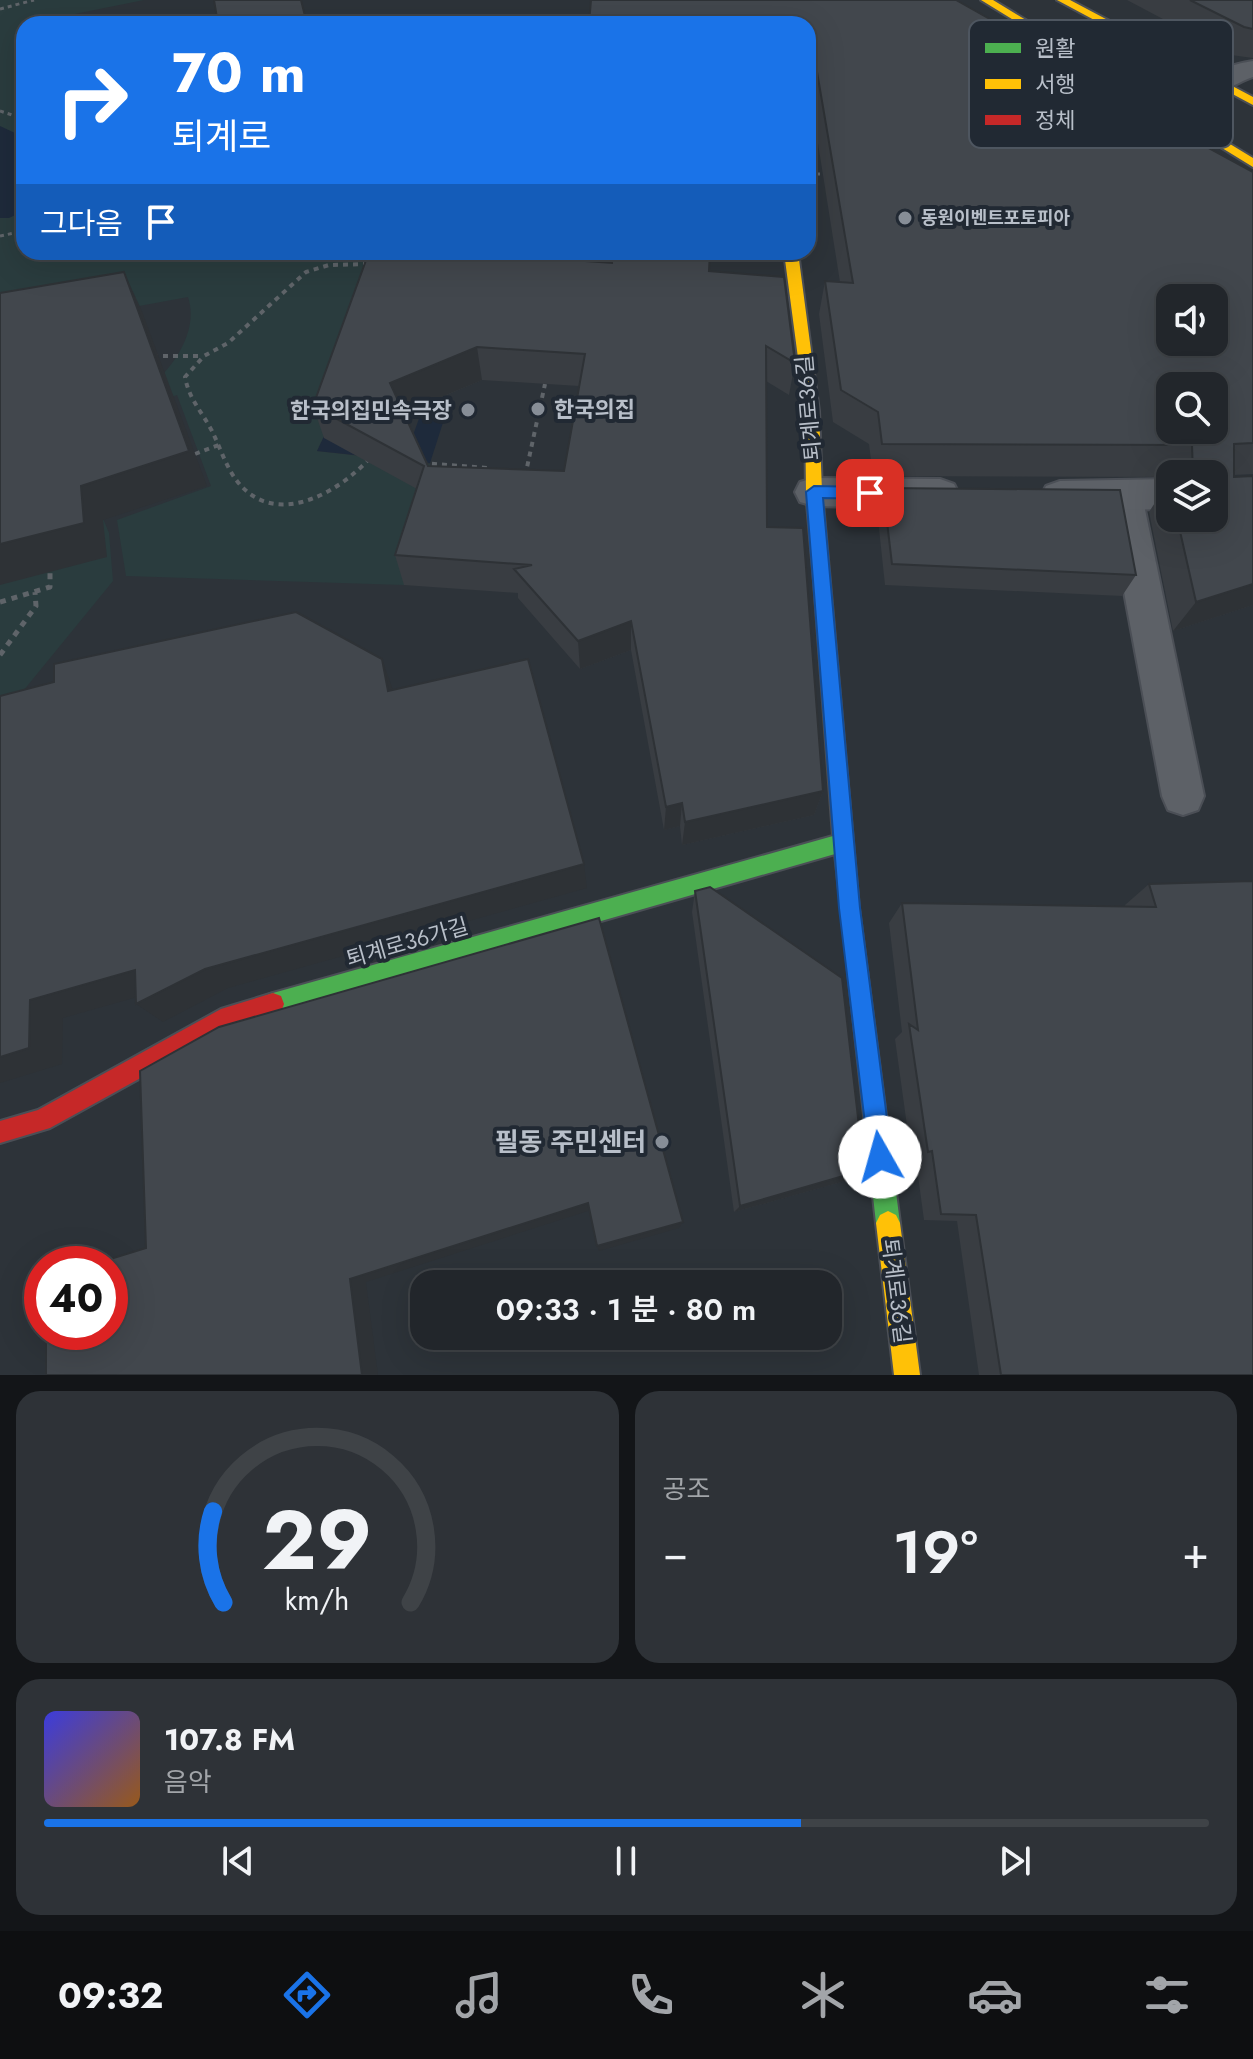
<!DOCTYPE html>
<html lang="ko">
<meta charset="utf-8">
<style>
body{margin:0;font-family:Jost,"Noto Sans KR",sans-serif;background:#2e3237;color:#f1f3f6;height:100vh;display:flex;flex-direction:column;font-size:30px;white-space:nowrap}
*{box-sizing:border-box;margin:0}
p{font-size:26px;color:#a2a5a9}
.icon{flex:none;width:44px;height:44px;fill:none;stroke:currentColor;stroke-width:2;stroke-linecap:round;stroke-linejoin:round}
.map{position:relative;height:1375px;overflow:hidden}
.sheet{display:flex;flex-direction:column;gap:16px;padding:16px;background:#131518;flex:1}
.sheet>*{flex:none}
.banner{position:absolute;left:16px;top:16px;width:800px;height:244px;border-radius:24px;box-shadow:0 8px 32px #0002,0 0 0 2px #3f4347;background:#1a73e8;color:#fff;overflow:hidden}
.buttons{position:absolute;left:1156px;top:284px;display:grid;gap:16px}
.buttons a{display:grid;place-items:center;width:72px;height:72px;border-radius:16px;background:#22262b;box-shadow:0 8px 32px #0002,0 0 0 2px #3f4347;font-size:40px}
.speed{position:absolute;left:24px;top:1246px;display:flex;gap:16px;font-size:40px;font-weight:700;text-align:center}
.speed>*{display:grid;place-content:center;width:104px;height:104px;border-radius:50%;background:#22262b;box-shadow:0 8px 32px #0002,0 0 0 2px #3f4347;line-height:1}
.speed .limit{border:12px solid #d22;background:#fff;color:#111}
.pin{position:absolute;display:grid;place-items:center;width:68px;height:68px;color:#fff;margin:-34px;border-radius:16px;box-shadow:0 4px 12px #0006}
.me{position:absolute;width:88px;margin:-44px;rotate:353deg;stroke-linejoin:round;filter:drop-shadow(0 0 6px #0008)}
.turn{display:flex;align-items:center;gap:28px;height:168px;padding:0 24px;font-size:36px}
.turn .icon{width:104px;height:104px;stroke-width:2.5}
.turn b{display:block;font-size:56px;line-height:68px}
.then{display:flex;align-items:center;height:76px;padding:0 24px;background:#0003;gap:16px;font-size:30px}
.big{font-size:60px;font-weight:600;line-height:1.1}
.sheet .card{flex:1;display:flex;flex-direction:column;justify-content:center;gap:12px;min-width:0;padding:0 28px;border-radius:24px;background:#2e3237}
.sheet .dial{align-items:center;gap:0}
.dial svg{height:208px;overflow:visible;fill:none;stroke:#3f4347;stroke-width:7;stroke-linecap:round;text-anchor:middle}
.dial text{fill:#f1f3f6;stroke:none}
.song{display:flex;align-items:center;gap:24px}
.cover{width:96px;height:96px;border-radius:12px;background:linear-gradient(135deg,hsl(240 70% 55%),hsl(30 70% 35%))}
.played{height:8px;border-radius:4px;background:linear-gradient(90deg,#1a73e8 65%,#3f4347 65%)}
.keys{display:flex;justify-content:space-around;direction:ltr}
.heat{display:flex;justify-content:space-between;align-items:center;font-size:44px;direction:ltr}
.sheet .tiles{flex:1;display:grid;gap:16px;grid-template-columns:1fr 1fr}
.card:last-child{grid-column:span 2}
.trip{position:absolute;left:410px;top:1270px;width:432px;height:80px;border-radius:24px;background:#22262b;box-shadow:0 8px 32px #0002,0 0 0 2px #3f4347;font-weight:600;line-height:80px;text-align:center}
.menu{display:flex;height:128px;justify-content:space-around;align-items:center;background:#0e0f11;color:#a2a5a9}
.menu .icon{width:56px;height:56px}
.menu .current{color:#1a73e8}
.menu b{font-size:36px;color:#f1f3f6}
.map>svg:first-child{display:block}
.green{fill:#2a3c3e}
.water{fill:#1e2a3b}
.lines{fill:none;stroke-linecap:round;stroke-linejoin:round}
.lane-casing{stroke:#4b4f56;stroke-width:4}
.street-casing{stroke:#4b4f56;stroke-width:4}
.fast-casing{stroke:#4b4f56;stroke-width:4}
.slow-casing{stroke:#4b4f56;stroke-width:4}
.jam-casing{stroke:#4b4f56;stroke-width:4}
.path-far2{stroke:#5f6469;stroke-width:3;stroke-dasharray:4 4;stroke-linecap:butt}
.path-far1{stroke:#5f6469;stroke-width:4;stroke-dasharray:5 5;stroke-linecap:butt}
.path{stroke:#5f6469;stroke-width:5;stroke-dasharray:6 6;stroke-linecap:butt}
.lane{fill:#5d6167;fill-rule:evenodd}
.street{fill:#5d6167;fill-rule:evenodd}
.fast{fill:#4caf50;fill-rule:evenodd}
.slow{fill:#ffc107;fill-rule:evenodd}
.jam{fill:#c62828;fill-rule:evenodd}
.wall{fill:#393d42;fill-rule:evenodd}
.shaded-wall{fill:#2e3236}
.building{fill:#42474d;stroke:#2e3236;stroke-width:2;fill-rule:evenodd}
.route{fill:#1a73e8;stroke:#114b97;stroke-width:2}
.poi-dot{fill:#878e97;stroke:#212933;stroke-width:3}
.labels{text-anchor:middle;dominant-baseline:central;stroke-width:8;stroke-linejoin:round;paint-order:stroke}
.far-poi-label{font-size:18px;font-weight:bold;fill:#b8bfc9;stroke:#212933;text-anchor:start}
.street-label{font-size:22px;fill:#b8bfc9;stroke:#212933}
.poi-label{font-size:22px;font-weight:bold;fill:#b8bfc9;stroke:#212933;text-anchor:start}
.near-poi-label{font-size:26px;font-weight:bold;fill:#b8bfc9;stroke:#212933;text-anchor:end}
.key{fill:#212933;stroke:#4e5660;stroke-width:2}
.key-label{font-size:22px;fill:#b8bfc9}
</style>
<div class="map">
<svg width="1253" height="1375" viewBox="0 0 1253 1375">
<rect width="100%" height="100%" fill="#2d3339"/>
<path class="green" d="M0,0H144L60,17V24H24V252H492L481,299L327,430L317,451L430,464L404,585L126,576L117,520L211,486L177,395L77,429C98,418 125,408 143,393C170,372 200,333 188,297L74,318L59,411L109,533L113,581L19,696L0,702Z"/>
<path class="water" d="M0,126L15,133L24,144V211L9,218H0Z
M425,402L449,404L430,463L317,451L327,430L412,438Z"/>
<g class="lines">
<defs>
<path id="lane" d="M1124,482L1136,486L1142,495L1204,796L1198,810L1183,815L1168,810L1162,796L1106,495L1112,486Z"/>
<path id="street" d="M1253,61V77C1237,82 1227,93 1209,89L1205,83C1215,68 1236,64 1253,61Z
M814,478L940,479L954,484L959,494L954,504L940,509L814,506L800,502L795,492L800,482Z
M1170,479V509L1060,511L1046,506L1041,496L1046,486L1060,481Z"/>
<path id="fast" d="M822,575L830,582L859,908L900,1223L896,1231L888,1235L880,1231L876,1223L835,854L273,1015L265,1012L262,1004L265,996L273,993L833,836L814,582Z"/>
<path id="slow" d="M981,0H993L1253,158V167Z
M1057,0H1070L1253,97V105Z
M784,252H798L819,411L822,492L830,582L822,589L814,582L806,492L805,411Z
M888,1211L896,1215L900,1223L920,1375H894L876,1223L880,1215Z"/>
<path id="jam" d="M273,993L281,996L284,1004L281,1012L233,1027L50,1128L0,1143V1121L38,1110L221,1009Z"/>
</defs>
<use href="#lane" class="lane-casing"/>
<use href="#street" class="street-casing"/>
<use href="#fast" class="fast-casing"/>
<use href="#slow" class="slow-casing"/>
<use href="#jam" class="jam-casing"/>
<path class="path-far2" d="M0,9L34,0
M0,111L24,119
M808,174H827
M0,236L24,231"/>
<path class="path-far1" d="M368,264L329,265L306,272L228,343L204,356L185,377C189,399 202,412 212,431C220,447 226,467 237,481C274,529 337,494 369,459
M153,356H203
M195,454L219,445
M422,463L488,468
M522,471L526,472L545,384"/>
<path class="path" d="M0,602L50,587V569
M0,655L36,606L35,592"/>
<use href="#lane" class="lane"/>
<use href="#street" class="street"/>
<use href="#fast" class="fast"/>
<use href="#slow" class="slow"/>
<use href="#jam" class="jam"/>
</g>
<path class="wall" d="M1127,0H1253V58L1231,55Z
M808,24L1197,142L1253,172V474L1234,475V477L1253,476V605L1173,631L1149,512L1169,481H1170V518H1214V474H1170V477L873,476L869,444L833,422L819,314L825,281L840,282L810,93H808Z
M608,252H710L709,271L795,363L789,395L766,381L767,527L823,791L814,815L682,845L680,826L664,830L631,650L580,669L518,598V593L404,585L395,555L417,489L324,438L313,406L609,262ZM482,380L579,386L564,471L428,466L404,413Z
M883,488L1136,575L1122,596L885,585L877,510Z
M1253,881V1375H979L957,1221L924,1220L916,1161L912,1162L895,1039L902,1032L889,923L902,903L1125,907V905L1149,884Z
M695,891L852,1179L734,1212L692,912Z"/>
<path class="shaded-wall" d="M1205,125L1189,158L1192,139Z
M124,272L141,309L207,486L103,520L107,557L0,585V544L81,486Z
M477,347L482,380L398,415L390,383Z
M1253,584V605L1173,631L1196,602Z
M631,621V650L580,669L578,641Z
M382,659L393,690L388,691Z
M823,791L814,815L682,845L685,822Z
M682,803L680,826L664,830L666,807Z
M584,864L587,888L228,988L163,1022L136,1004L205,969Z
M135,970L162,990L63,1018L62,1064L0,1083V1057L30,1000Z
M864,1170L852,1179L734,1212L740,1206Z
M588,1203L591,1210L366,1282L378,1375H362L350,1279Z
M683,1222L679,1228L599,1251L597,1246Z"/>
<path class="building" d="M214,0H301L307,24H218Z
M591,0H956L1084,72L1142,89L1205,125L1192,139L1253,172V443L1234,444V477L1253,476V584L1196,602L1177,518H1214V474H1193L1192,445L882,444L878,412L841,390L825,281L853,283L815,60H808V24H589ZM1170,298H1214V342H1170ZM1170,386H1214V430H1170Z
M1190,0H1253V29L1244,27Z
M369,252H459L612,263L611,252H710L709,271L784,277L795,363L766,346L767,527L803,528L823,791L685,822L682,803L666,807L631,621L578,641L514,569L532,565L395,555L424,466L313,406ZM477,347L585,354L564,471L428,466L390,383Z
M124,272L189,451L81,486L84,523L0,544V293Z
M883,488L1120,490L1136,575L892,564Z
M296,612L382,659L388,691L528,659L584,864L205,969L136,1004L135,970L30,1000L29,1048L0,1057V696L54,682V664Z
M1253,881V1375H1001L976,1215L941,1214L932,1151L928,1152L909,1024L918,1030L902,903L1156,907L1149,884Z
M710,887L842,978L864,1170L740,1206L695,891Z
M599,918L683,1222L597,1246L588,1203L350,1279L362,1375H46V1332H110V1264H94L146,1248L140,1071L219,1027Z"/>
<path class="route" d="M814,486L870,487L878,493L870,499L823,498L860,908L892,1157L889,1165L880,1168L872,1165L869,1157L839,908L806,492Z"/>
<g class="poi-dot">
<circle cx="905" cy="218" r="8"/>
<circle cx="538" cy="409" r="8"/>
<circle cx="468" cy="410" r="8"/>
<circle cx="662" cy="1142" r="8"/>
</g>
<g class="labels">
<g class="far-poi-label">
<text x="921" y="218">동원이벤트포토피아</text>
</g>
<g class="street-label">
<text transform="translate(808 408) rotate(-95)">퇴계로36길</text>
<text transform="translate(407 942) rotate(-16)">퇴계로36가길</text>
<text transform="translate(897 1291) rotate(83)">퇴계로36길</text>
</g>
<g class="poi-label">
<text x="554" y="409">한국의집</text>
<text x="452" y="410" text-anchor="end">한국의집민속극장</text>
</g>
<g class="near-poi-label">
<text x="646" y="1142">필동 주민센터</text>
</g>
</g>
<rect x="969" y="20" width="264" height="128" rx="12" class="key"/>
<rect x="985" y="43" width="36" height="10" fill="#4caf50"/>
<rect x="985" y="79" width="36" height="10" fill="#ffc107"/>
<rect x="985" y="115" width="36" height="10" fill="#c62828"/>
<g class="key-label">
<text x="1035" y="56">원활</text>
<text x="1035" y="92">서행</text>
<text x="1035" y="128">정체</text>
</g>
</svg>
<div class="buttons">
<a><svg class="icon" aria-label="sound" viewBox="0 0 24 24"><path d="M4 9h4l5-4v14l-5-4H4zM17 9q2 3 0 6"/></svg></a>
<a><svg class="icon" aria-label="search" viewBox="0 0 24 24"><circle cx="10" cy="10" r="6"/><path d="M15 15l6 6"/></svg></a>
<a><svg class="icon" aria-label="layers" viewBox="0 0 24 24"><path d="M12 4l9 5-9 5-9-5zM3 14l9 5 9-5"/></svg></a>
</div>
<div class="speed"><div class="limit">40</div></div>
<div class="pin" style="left:870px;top:493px;background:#d93025"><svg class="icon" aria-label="arrive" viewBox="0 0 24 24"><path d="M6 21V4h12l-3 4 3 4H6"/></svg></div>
<svg class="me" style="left:880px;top:1157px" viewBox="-20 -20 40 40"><circle r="19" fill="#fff"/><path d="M0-13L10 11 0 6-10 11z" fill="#1a73e8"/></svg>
<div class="trip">09:33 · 1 분 · 80 m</div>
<div class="banner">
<div class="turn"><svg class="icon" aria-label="right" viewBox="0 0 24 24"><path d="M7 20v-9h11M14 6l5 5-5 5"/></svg><div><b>70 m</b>퇴계로</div></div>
<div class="then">그다음<svg class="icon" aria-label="arrive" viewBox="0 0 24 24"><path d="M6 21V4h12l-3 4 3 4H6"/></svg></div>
</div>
</div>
<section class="sheet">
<div class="tiles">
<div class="card dial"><svg viewBox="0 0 100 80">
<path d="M14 69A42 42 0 1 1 86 69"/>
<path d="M14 69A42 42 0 0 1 10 34" stroke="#1a73e8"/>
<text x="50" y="56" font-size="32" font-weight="700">29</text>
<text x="50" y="72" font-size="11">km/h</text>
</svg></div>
<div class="card"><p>공조</p>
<div class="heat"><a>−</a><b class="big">19°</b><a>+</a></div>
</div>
<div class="card">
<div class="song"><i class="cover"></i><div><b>107.8 FM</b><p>음악</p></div></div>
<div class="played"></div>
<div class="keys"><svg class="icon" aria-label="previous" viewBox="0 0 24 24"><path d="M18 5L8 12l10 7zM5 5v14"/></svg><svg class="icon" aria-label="pause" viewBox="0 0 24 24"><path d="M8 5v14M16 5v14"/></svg><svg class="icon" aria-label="next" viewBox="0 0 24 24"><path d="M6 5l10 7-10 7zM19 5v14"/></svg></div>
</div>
</div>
</section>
<nav class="menu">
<b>09:32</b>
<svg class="icon current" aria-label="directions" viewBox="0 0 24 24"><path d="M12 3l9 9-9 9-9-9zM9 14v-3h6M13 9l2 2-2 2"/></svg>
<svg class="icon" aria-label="music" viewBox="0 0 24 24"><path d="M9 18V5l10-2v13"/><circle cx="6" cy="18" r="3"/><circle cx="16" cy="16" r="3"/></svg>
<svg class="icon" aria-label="phone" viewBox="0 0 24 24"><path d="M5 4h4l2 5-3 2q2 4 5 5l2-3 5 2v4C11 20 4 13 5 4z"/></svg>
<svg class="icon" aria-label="climate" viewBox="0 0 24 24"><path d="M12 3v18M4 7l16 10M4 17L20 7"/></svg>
<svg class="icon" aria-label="car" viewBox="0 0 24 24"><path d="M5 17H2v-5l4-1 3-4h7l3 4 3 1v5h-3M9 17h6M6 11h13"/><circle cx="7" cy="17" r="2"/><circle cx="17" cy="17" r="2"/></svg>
<svg class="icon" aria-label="filters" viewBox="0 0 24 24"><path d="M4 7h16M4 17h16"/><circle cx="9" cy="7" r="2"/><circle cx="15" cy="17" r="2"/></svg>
</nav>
